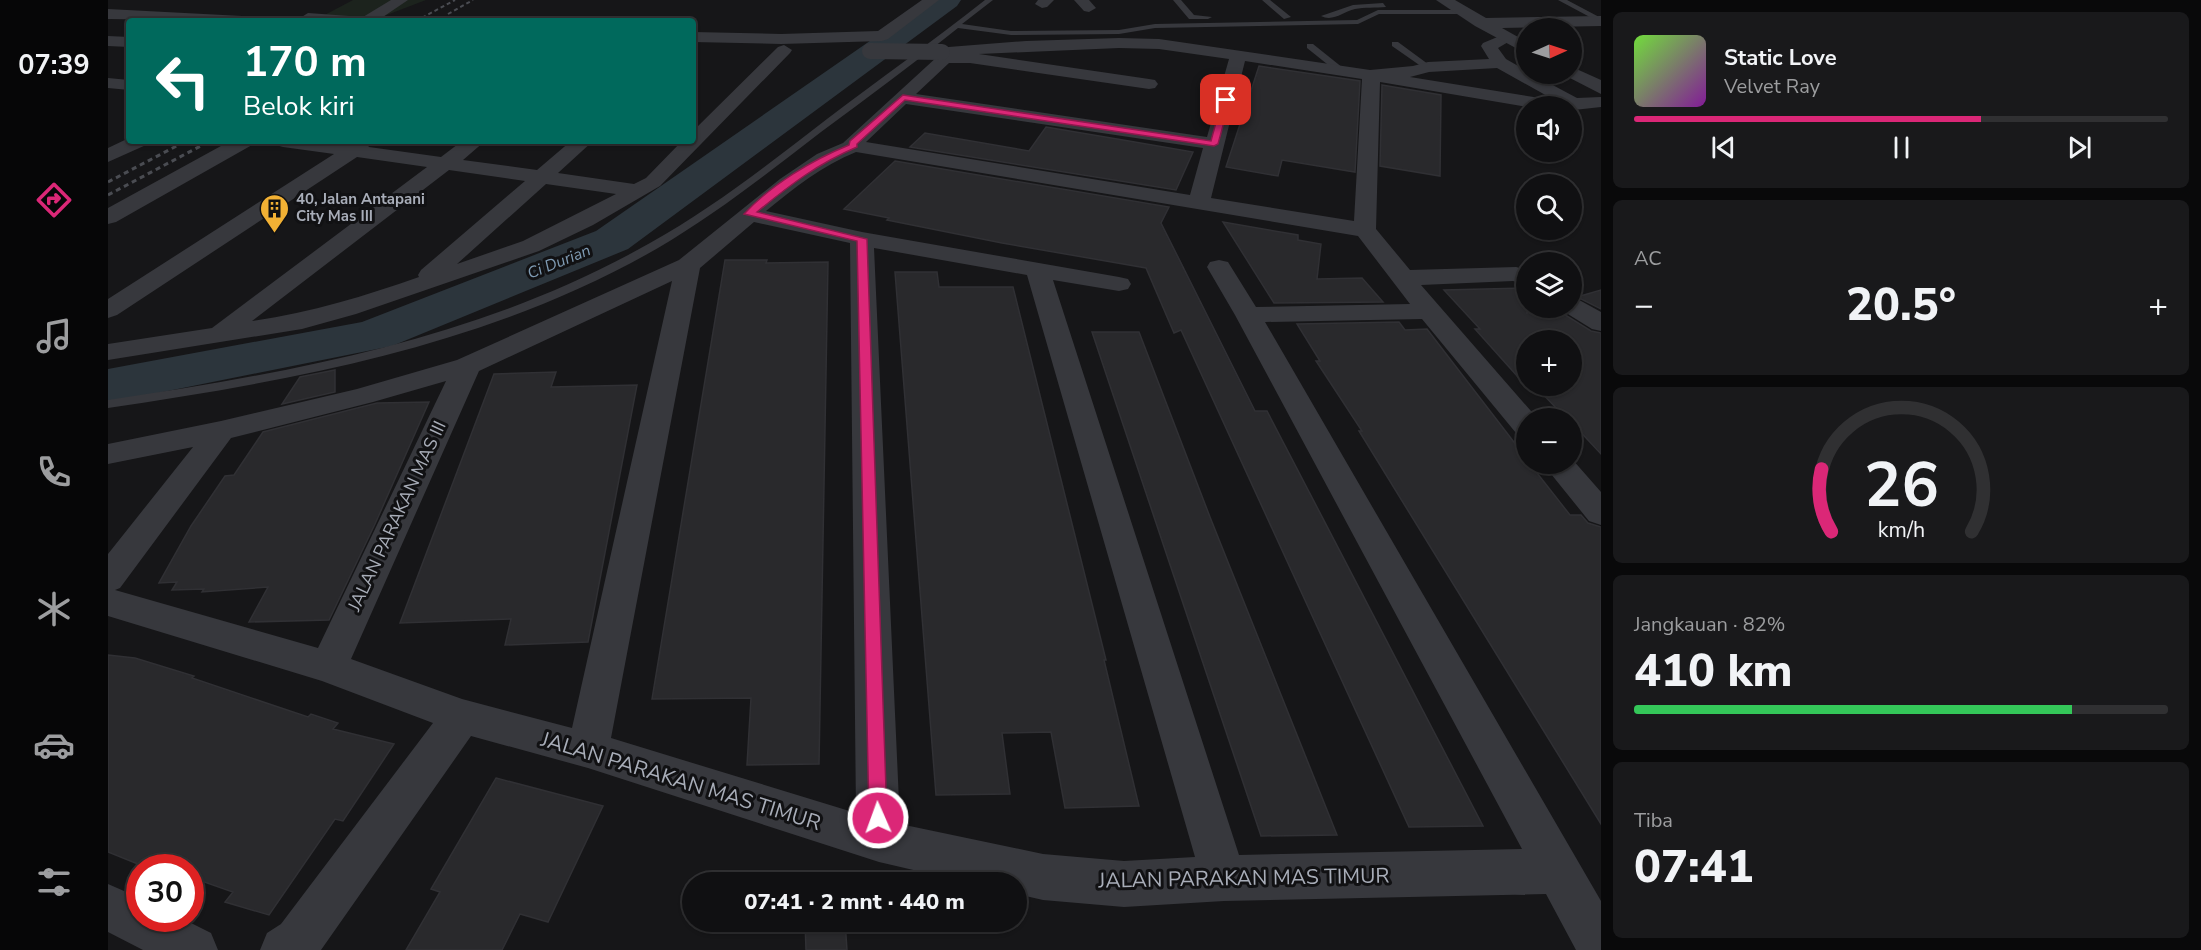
<!DOCTYPE html>
<html lang="id">
<meta charset="utf-8">
<style>
body{margin:0;font-family:"Nunito Sans",sans-serif;background:#19191b;color:#f1f3f6;height:100vh;display:flex;flex-direction:column;font-size:22px;white-space:nowrap}
*{box-sizing:border-box;margin:0}
p{font-size:20px;color:#9c9d9f}
.icon{flex:none;width:33px;height:33px;fill:none;stroke:currentColor;stroke-width:2;stroke-linecap:round;stroke-linejoin:round}
.map{position:relative;flex:1;overflow:hidden}
.drawer{display:flex;flex-direction:column;gap:12px;padding:12px;background:#09090a;width:600px}
.drawer>*{flex:none}
.banner{position:absolute;left:18px;top:18px;width:570px;height:126px;border-radius:6px;box-shadow:0 2px 4px #0004,0 0 0 2px #303032;background:#00695c;color:#fff;overflow:hidden}
.needle{width:39px;rotate:87deg}
.tools{position:absolute;left:1408px;top:18px;display:grid;gap:12px}
.tools a{display:grid;place-items:center;width:66px;height:66px;border-radius:50%;background:#101012;box-shadow:0 2px 4px #0004,0 0 0 2px #303032;font-size:30px}
.speed{position:absolute;left:18px;top:854px;display:flex;gap:12px;font-size:30px;font-weight:700;text-align:center}
.speed>*{display:grid;place-content:center;width:78px;height:78px;border-radius:50%;background:#101012;box-shadow:0 2px 4px #0004,0 0 0 2px #303032;line-height:1}
.speed .limit{border:9px solid #d22;background:#fff;color:#111}
.pin{position:absolute;display:grid;place-items:center;width:51px;height:51px;color:#fff;margin:-26px;border-radius:12px;box-shadow:0 3px 9px #0006}
.me{position:absolute;width:66px;margin:-33px;rotate:358deg;stroke-linejoin:round;filter:drop-shadow(0 0 4px #0008)}
.turn{display:flex;align-items:center;gap:21px;height:126px;padding:0 18px;font-size:27px}
.turn .icon{width:78px;height:78px;stroke-width:2.5}
.turn b{display:block;font-size:42px;line-height:51px}
.big{font-size:45px;font-weight:800;line-height:1.1}
.drawer .widget{flex:1;display:flex;flex-direction:column;justify-content:center;gap:9px;min-width:0;padding:0 21px;border-radius:9px;background:#19191b}
.drawer .dial{align-items:center;gap:0}
.dial svg{height:156px;overflow:visible;fill:none;stroke:#303032;stroke-width:7;stroke-linecap:round;text-anchor:middle}
.dial text{fill:#f1f3f6;stroke:none}
.song{display:flex;align-items:center;gap:18px}
.cover{width:72px;height:72px;border-radius:9px;background:linear-gradient(135deg,hsl(100 70% 55%),hsl(290 70% 35%))}
.played{height:6px;border-radius:3px;background:linear-gradient(90deg,#db2777 65%,#303032 65%)}
.keys{display:flex;justify-content:space-around;direction:ltr}
.heat{display:flex;justify-content:space-between;align-items:center;font-size:33px;direction:ltr}
.charge{height:9px;border-radius:4px;background:linear-gradient(90deg,#34c759 82%,#303032 0)}
.trip{position:absolute;left:574px;top:872px;width:345px;height:60px;border-radius:30px;background:#101012;box-shadow:0 2px 4px #0004,0 0 0 2px #303032;font-weight:800;line-height:60px;text-align:center}
main{display:flex;flex:1;min-height:0}
.dock{display:flex;flex-direction:column;width:108px;justify-content:space-around;align-items:center;background:#060607;color:#9c9d9f}
.dock .icon{width:42px;height:42px}
.dock .current{color:#db2777}
.dock b{font-size:27px;color:#f1f3f6}
.map>svg:first-child{display:block}
.green{fill:#1c231d}
.lines{fill:none;stroke-linecap:round;stroke-linejoin:round}
.river{fill:#2c353c;fill-rule:evenodd}
.building{fill:#29292c;stroke:#303034;stroke-width:1.5}
.service{fill:#37383d;fill-rule:evenodd}
.minor{fill:#37383d;fill-rule:evenodd}
.tertiary{fill:#37383d;fill-rule:evenodd}
.rail-far1{stroke:#4a4c52;stroke-width:2;stroke-dasharray:4 3;stroke-linecap:butt}
.rail{stroke:#4a4c52;stroke-width:3;stroke-dasharray:5 4;stroke-linecap:butt}
.minor-bridge{stroke:#37383d;stroke-width:16}
.route{fill:#db2777;stroke:#8e194d;stroke-width:1.5}
.labels{text-anchor:middle;dominant-baseline:central;stroke-width:6;stroke-linejoin:round;paint-order:stroke}
.far-poi-label{font-size:15px;font-weight:bold;fill:#a8adb8;stroke:#111113;text-anchor:start}
.far-water-label{font-size:16px;font-style:italic;fill:#7f9bb3;stroke:#111113}
.street-label{font-size:18px;fill:#a8adb8;stroke:#111113}
.near-street-label{font-size:21px;fill:#a8adb8;stroke:#111113}
</style>
<main>
<nav class="dock">
<b>07:39</b>
<svg class="icon current" aria-label="directions" viewBox="0 0 24 24"><path d="M12 3l9 9-9 9-9-9zM9 14v-3h6M13 9l2 2-2 2"/></svg>
<svg class="icon" aria-label="music" viewBox="0 0 24 24"><path d="M9 18V5l10-2v13"/><circle cx="6" cy="18" r="3"/><circle cx="16" cy="16" r="3"/></svg>
<svg class="icon" aria-label="phone" viewBox="0 0 24 24"><path d="M5 4h4l2 5-3 2q2 4 5 5l2-3 5 2v4C11 20 4 13 5 4z"/></svg>
<svg class="icon" aria-label="climate" viewBox="0 0 24 24"><path d="M12 3v18M4 7l16 10M4 17L20 7"/></svg>
<svg class="icon" aria-label="car" viewBox="0 0 24 24"><path d="M5 17H2v-5l4-1 3-4h7l3 4 3 1v5h-3M9 17h6M6 11h13"/><circle cx="7" cy="17" r="2"/><circle cx="17" cy="17" r="2"/></svg>
<svg class="icon" aria-label="filters" viewBox="0 0 24 24"><path d="M4 7h16M4 17h16"/><circle cx="9" cy="7" r="2"/><circle cx="15" cy="17" r="2"/></svg>
</nav>
<div class="map">
<svg width="1493" height="950" viewBox="0 0 1493 950">
<rect width="100%" height="100%" fill="#161618"/>
<path class="green" d="M245,0H318L263,21L211,18Z"/>
<g class="lines">
<path class="river" d="M821,0H853L849,6L520,249L284,346L0,403V369L254,322L488,231Z"/>
</g>
<path class="building" d="M1151,66L1252,81L1247,172L1174,160L1170,176L1118,167Z
M1274,85L1333,95L1332,176L1272,166Z
M938,127L1021,141L1085,152L1068,190L802,147L817,133L921,151Z
M787,161L1061,207L1053,223L1147,411H1159L1375,826L1301,827L1073,330L1066,333L1038,268L894,243L779,220L781,218L736,209Z
M1115,222L1190,235V240L1213,244L1209,279L1254,278L1275,302L1166,303Z
M617,260H659L658,263L720,262L711,764L639,765L643,698L544,699Z
M787,272H829L831,287H905L998,660H996L1031,806L957,808L943,732L894,733L902,794L828,795Z
M1419,288V313L1436,308H1450L1454,313L1483,331L1493,333V454L1464,423V418H1460L1452,412L1427,386H1464V340H1419V377H1410L1367,329H1372L1336,290Z
M1493,290V309L1469,297Z
M1291,322L1297,330L1319,329L1419,459V464H1422L1462,515H1473L1480,523L1493,527V824L1251,431H1254L1208,361H1212L1189,324Z
M984,332H1031L1102,517L1229,835L1153,836Z
M227,370V392L174,404L192,377Z
M448,372L443,387L529,385L480,642L397,645L403,619L292,623L386,374Z
M321,402L267,524L221,620L141,622L160,587L94,592L96,589L64,590L69,582L51,583L83,526L117,476L126,475L155,432L269,403Z
M0,655L27,658L86,676L84,678L200,717L203,714L230,723L225,729L286,744L235,821L227,819L161,915L117,902L125,892L82,877V867H51L38,863L35,866L0,852Z
M388,778L495,806L440,922L412,914L394,950H298L332,892L323,889Z
M697,921H737L739,950H698Z"/>
<g class="lines">
<path class="service" d="M877,0H885L854,24L903,31L1011,30L1047,24L1249,20L1270,10H1356L1360,12L1356,14H1271L1250,24L1047,28L1011,34L903,35L850,28C805,64 759,98 713,132C660,173 608,214 550,248C382,345 189,380 0,408V400C187,372 375,338 542,243C605,208 662,163 719,119C772,79 825,41 877,0Z
M1065,0H1073L1086,15L1104,17L1100,19H1081Z
M1154,0H1162L1183,17L1176,19Z
M1450,0H1459L1493,18V23Z
M1275,3L1278,7C1268,8 1256,7 1247,9C1235,12 1225,22 1213,16L1245,5Z
M1284,42H1290L1324,67L1317,69L1284,46Z
M1199,44H1205L1235,68V72H1229L1199,48Z"/>
<path class="minor" d="M283,0H300L269,21H194L192,18L200,13L255,17Z
M814,0H831L780,39L774,41L673,44L585,42V32L673,34L770,31Z
M930,0H946L939,7L934,8L927,4Z
M966,0H981L988,8L981,12L976,11Z
M0,9L134,16L142,21L0,19Z
M1399,33L1407,38L1390,48L1398,59L1419,71V74H1424L1469,98L1493,97V107L1466,110L1464,106H1457L1389,68L1321,72L1302,77L1438,99L1445,101L1447,105L1419,107L1272,82L1268,229L1302,270L1408,267L1419,270V285L1405,281L1313,285L1429,418H1419V436L1408,433L1314,319L1157,322L1493,901V950H1468L1438,894L1116,901L1016,907L935,900L909,894V882H857L771,862L480,768L363,736L213,950H152L159,933L173,924L325,723L214,681L0,616V554L85,447L0,464V444L113,421L249,389L349,360L571,260L672,179L709,154L735,143L830,56L826,52L828,48L918,41L1011,38L1051,39L1262,70L1305,66L1320,62L1381,59L1373,46L1375,43ZM1011,48L1051,49L1121,59L1099,137L808,94L841,63H862L1041,89L1047,88L1050,84L1047,80L1041,79L871,54ZM1137,61L1254,79L1246,221L1103,198ZM798,104L1095,148L1082,195L758,142ZM748,152L1250,236L1302,304L1148,307L1120,262L1111,260L1102,262L1099,267L1127,315L1414,849L1131,855L945,280L1011,291L1020,289L1023,284L1020,279L1011,277L754,232L658,211C687,187 714,166 748,152ZM646,222L742,243L748,813L503,738L592,268ZM766,248L919,275L1087,857L1016,861L935,854L792,824ZM564,281L464,728L354,699L243,659L371,371ZM338,381L210,648L7,590L12,588L123,438L265,402Z
M0,36L21,37V47L0,46Z
M676,45L684,50L682,53L552,186L485,225L431,251L248,314L194,329L0,360V344L104,328L319,167L249,157L9,315L0,318V299L226,154L175,147L168,145L165,141H218L242,144L251,141L258,143L261,147L333,157L354,141H377L355,160L429,170L463,141H485L450,173L526,184L538,178L574,141H585V131L670,47ZM341,170L417,181L313,270L310,275L311,277C257,296 202,313 144,321ZM438,184L508,194L415,241L349,264Z
M0,78L21,80V90L0,88Z
M21,138V141H41L38,145L0,162V148Z
M122,141H147L144,145L8,222L0,224V208Z
M1464,298L1473,301L1493,312V331L1484,329L1455,311L1452,308H1464Z
M1464,459L1493,492V525L1481,521L1435,464H1464Z
M0,884L32,898V918H73L103,933L110,950H35L0,932Z"/>
<path class="tertiary" d="M1328,0H1347L1378,18L1493,16V26L1394,28L1419,42V54L1367,26Z
M1464,67L1493,80V94L1458,76L1456,74H1464Z"/>
<path class="rail-far1" d="M340,14L365,0
M308,21L347,0"/>
<path class="rail" d="M0,182L78,141
M0,195L102,141"/>
<path class="minor-bridge" d="M762,51L834,52"/>
</g>
<path class="route" d="M795,95L1103,141L1114,100L1118,97L1122,100L1110,144L1106,146L797,100L749,144V147C709,164 682,185 649,212L759,239L779,818L777,824L770,827L763,824L761,818L749,241L636,214C664,184 704,160 741,145L742,141Z"/>
<defs>
<symbol id="building-pin" viewBox="-11 -11 22 30"><path d="M0 17L-7.5 6A9.5 9.5 0 1 1 7.5 6Z" fill="#f2b134" stroke="#111113"/><path d="M-4-6H4V6H1V3H-1V6H-4ZM-2.5-4.3h1.7v1.8h-1.7ZM.8-4.3h1.7v1.8H.8ZM-2.5-1h1.7V.8h-1.7ZM.8-1h1.7V.8H.8Z" fill="#111"/></symbol>
</defs>
<g fill-rule="evenodd">
<use href="#building-pin" x="150" y="192" width="33" height="45"/>
</g>
<g class="labels">
<g class="far-poi-label">
<text x="188" y="199">40, Jalan Antapani<tspan x="188" dy="17">City Mas III</tspan></text>
</g>
<g class="far-water-label">
<text transform="translate(451 262) rotate(-22)">Ci Durian</text>
</g>
<g class="street-label">
<text transform="translate(289 516) rotate(-65)">JALAN PARAKAN MAS III</text>
</g>
<g class="near-street-label">
<text transform="translate(573 781) rotate(17)">JALAN PARAKAN MAS TIMUR</text>
<text transform="translate(1136 878) rotate(-1)">JALAN PARAKAN MAS TIMUR</text>
</g>
</g>
</svg>
<div class="tools">
<a><svg class="needle" viewBox="-14 -14 28 28"><path d="M0-13l5 13h-10z" fill="#e53935"/><path d="M0 13l5-13h-10z" fill="#9c9d9f"/></svg></a>
<a><svg class="icon" aria-label="sound" viewBox="0 0 24 24"><path d="M4 9h4l5-4v14l-5-4H4zM17 9q2 3 0 6"/></svg></a>
<a><svg class="icon" aria-label="search" viewBox="0 0 24 24"><circle cx="10" cy="10" r="6"/><path d="M15 15l6 6"/></svg></a>
<a><svg class="icon" aria-label="layers" viewBox="0 0 24 24"><path d="M12 4l9 5-9 5-9-5zM3 14l9 5 9-5"/></svg></a>
<a>+</a>
<a>−</a>
</div>
<div class="speed"><div class="limit">30</div></div>
<div class="pin" style="left:1118px;top:100px;background:#d93025"><svg class="icon" aria-label="arrive" viewBox="0 0 24 24"><path d="M6 21V4h12l-3 4 3 4H6"/></svg></div>
<svg class="me" style="left:770px;top:818px" viewBox="-20 -20 40 40"><circle r="17" fill="#db2777" stroke="#fff" stroke-width="3"/><path d="M0-11L8 9 0 5-8 9z" fill="#fff"/></svg>
<div class="trip">07:41 · 2 mnt · 440 m</div>
<div class="banner">
<div class="turn"><svg class="icon" aria-label="left" viewBox="0 0 24 24"><path d="M17 20v-9H6M10 6l-5 5 5 5"/></svg><div><b>170 m</b>Belok kiri</div></div>
</div>
</div>
<section class="drawer">
<div class="widget">
<div class="song"><i class="cover"></i><div><b>Static Love</b><p>Velvet Ray</p></div></div>
<div class="played"></div>
<div class="keys"><svg class="icon" aria-label="previous" viewBox="0 0 24 24"><path d="M18 5L8 12l10 7zM5 5v14"/></svg><svg class="icon" aria-label="pause" viewBox="0 0 24 24"><path d="M8 5v14M16 5v14"/></svg><svg class="icon" aria-label="next" viewBox="0 0 24 24"><path d="M6 5l10 7-10 7zM19 5v14"/></svg></div>
</div>
<div class="widget"><p>AC</p>
<div class="heat"><a>−</a><b class="big">20.5°</b><a>+</a></div>
</div>
<div class="widget dial"><svg viewBox="0 0 100 80">
<path d="M14 69A42 42 0 1 1 86 69"/>
<path d="M14 69A42 42 0 0 1 9 37" stroke="#db2777"/>
<text x="50" y="56" font-size="32" font-weight="700">26</text>
<text x="50" y="72" font-size="11">km/h</text>
</svg></div>
<div class="widget"><p>Jangkauan · 82%</p><b class="big">410 km</b><div class="charge"></div></div>
<div class="widget"><p>Tiba</p><b class="big">07:41</b></div>
</section>
</main>
